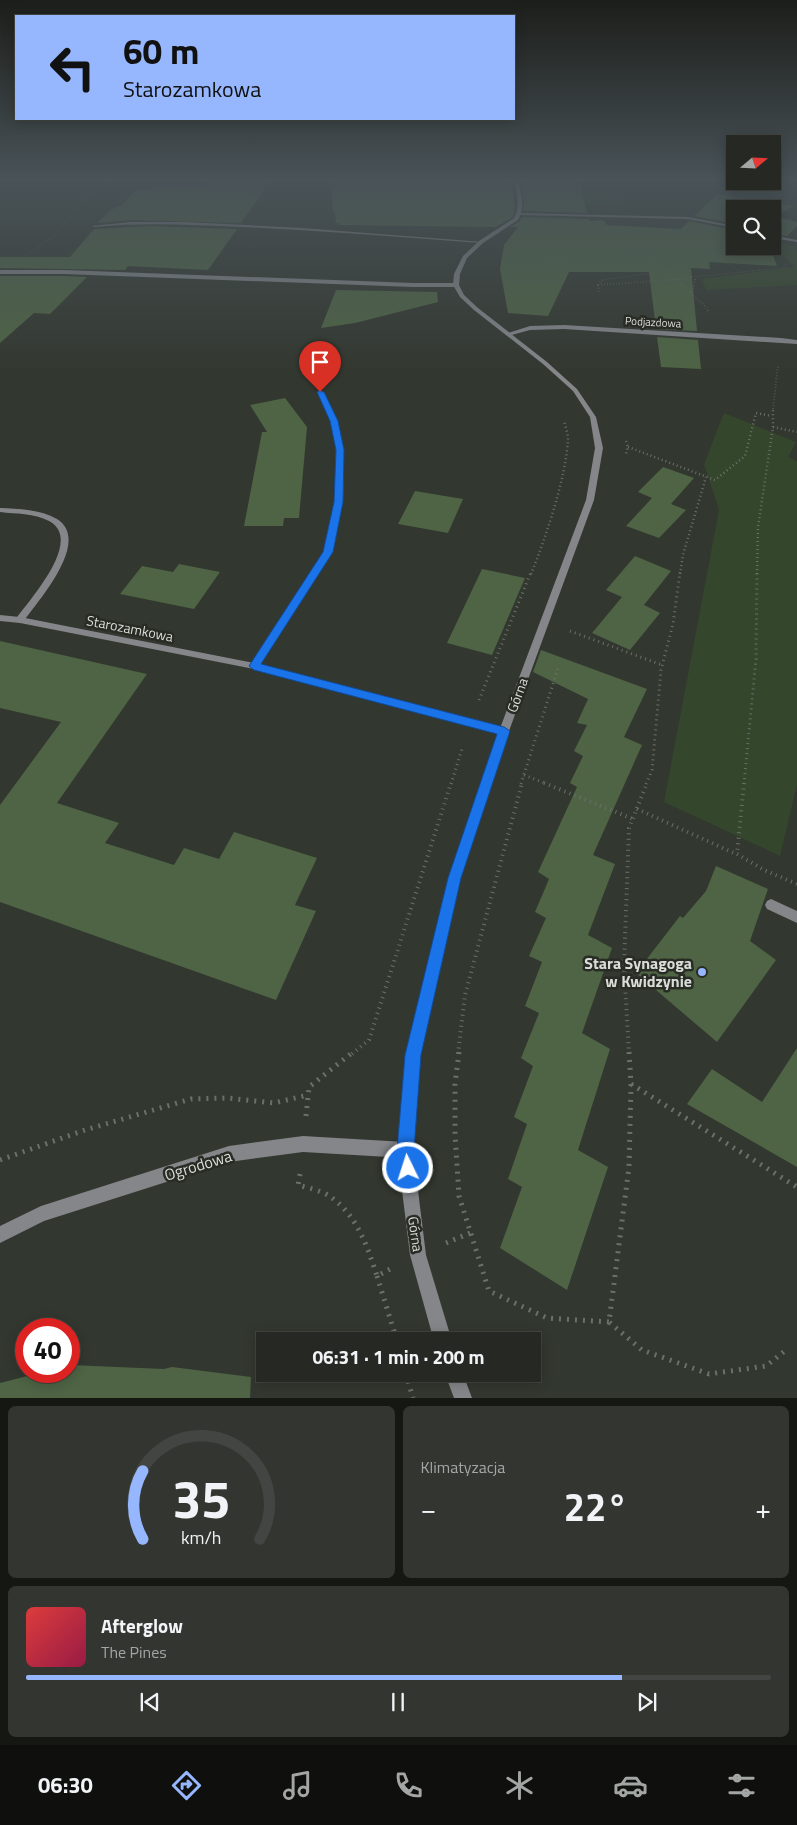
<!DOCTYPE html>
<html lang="pl">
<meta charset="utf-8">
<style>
body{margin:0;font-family:"Titillium Web",sans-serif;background:#323530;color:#f1f3f6;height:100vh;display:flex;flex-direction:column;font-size:19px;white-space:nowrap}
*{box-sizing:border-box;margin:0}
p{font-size:16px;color:#a4a6a6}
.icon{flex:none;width:28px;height:28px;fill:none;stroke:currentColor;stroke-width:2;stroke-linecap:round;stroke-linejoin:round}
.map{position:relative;height:1398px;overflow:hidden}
.drawer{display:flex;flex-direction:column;gap:8px;padding:8px;background:#151713;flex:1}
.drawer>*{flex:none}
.banner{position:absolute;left:15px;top:15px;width:500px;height:105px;border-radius:0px;box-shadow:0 2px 12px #0003,0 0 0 1px #424541;background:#96b6fd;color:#111;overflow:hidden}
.needle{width:32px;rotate:71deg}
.controls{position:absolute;left:726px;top:135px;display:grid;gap:10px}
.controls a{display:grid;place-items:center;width:55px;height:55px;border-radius:0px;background:#262923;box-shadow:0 2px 12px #0003,0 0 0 1px #424541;font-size:25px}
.speed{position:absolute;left:15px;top:1318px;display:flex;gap:10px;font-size:25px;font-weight:700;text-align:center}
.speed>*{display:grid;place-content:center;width:65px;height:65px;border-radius:50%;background:#262923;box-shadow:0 2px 12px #0003,0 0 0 1px #424541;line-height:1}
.speed .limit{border:8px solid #d22;background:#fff;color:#111}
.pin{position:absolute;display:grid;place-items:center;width:42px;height:42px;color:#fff;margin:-51px -21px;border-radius:50% 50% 50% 0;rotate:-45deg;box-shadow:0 0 5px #0007}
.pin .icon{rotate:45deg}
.me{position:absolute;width:55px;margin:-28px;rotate:356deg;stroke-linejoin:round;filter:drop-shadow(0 0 4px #0008)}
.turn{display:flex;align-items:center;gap:18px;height:105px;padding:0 25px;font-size:22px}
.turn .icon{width:65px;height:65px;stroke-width:2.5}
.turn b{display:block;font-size:35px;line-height:42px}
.big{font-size:38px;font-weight:700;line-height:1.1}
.drawer .widget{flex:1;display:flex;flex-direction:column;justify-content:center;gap:8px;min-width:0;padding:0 18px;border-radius:8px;background:#323530}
.drawer .dial{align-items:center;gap:0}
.dial svg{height:130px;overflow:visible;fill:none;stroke:#424541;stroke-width:7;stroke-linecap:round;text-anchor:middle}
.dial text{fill:#f1f3f6;stroke:none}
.song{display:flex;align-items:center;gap:15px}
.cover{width:60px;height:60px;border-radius:8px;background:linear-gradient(135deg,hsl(0 70% 55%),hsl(340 70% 35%))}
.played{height:5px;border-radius:2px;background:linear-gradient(90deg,#96b6fd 80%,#424541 80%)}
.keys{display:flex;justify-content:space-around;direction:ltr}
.heat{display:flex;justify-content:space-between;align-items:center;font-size:28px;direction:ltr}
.drawer .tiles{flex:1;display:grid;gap:8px;grid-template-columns:1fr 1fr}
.widget:last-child{grid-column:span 2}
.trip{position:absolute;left:256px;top:1332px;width:285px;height:50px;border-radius:0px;background:#262923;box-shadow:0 2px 12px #0003,0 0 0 1px #424541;font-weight:700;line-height:50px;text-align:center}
.dock{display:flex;height:80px;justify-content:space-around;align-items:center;background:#0f100e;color:#a4a6a6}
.dock .icon{width:35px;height:35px}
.dock .on{color:#96b6fd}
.dock b{font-size:22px;color:#f1f3f6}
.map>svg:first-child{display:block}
.green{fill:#34462b}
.building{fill:#4e6444}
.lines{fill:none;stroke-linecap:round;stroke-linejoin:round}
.path-far5{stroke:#6b7069;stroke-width:1;stroke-dasharray:0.5 2;stroke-linecap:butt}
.path-far4{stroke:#6b7069;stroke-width:2;stroke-dasharray:0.5 2.5;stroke-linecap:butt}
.path-far3{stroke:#6b7069;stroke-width:2.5;stroke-dasharray:1 3;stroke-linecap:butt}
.path-far2{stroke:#6b7069;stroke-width:3;stroke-dasharray:1 4;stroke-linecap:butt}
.path-far1{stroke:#6b7069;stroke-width:4;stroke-dasharray:1 4.5;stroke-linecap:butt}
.path{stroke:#6b7069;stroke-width:5;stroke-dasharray:2 6;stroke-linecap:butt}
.service{fill:#84868a;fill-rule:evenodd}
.minor{fill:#84868a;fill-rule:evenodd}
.tertiary{fill:#84868a;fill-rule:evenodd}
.path-bridge{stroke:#6b7069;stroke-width:1;stroke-dasharray:0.5 2;stroke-linecap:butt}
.route{fill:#1a73e8;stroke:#114b97}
.poi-dot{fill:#96b6fd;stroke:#282c25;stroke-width:2}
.labels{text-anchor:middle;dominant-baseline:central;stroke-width:5;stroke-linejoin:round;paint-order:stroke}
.far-street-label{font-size:11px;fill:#d9ddd8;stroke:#282c25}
.street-label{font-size:14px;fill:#d9ddd8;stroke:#282c25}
.near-poi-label{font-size:16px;font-weight:bold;fill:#d9ddd8;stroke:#282c25;text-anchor:end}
.near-street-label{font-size:16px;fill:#d9ddd8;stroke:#282c25}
</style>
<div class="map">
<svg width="797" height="1398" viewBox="0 0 797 1398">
<rect width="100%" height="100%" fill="#32372f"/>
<path class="green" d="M554,192L619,194L622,204L555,202Z
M773,241L797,247L795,250L797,251V285L706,290L702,279L795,267L772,246Z
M724,413L796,442L788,457L797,461V785L780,856L664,802L719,510L704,464Z"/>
<path class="building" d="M206,179H272L241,223L131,220L98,223L110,210L122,205L137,189L152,190L156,185L205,186Z
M331,179H512L515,208L513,217L496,227L339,225V223H336L335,213H333Z
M520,179H579L587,213L523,211L524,200Z
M718,194L794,206L775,216L797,222V226L787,236L772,233V209H735V224L694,216Z
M522,217L589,219V221L603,220L607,225L681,229L689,221L735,230V246H772V240L782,242L772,252L777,266L709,262L710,269L691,268L697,331L656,329L649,272H569L548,316L508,313L500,269L504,245L518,227H510L519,222Z
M150,226L237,229L208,270L128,266L125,270L0,268V257H70L94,229Z
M0,276H64L87,277L50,314L34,313L0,343Z
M336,290L437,292L438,302L355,323L321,328Z
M657,337L698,340L701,369L661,367Z
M285,398L307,427L299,518H284L283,526H244L262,432H267L250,405Z
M663,467L694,478L671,504L686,510L659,538L626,526L652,498L638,492Z
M415,491L463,499L448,533L398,524Z
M635,556L671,571L644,605L660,613L630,650L592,633L622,597L606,590Z
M179,564L220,572L194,609L120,594L142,566L173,572Z
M482,569L525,578L492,655L447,643Z
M0,641L147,674L57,803L119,823L105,843L174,865L184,848L219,859L234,832L317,858L295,905L316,911L276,1000L0,902V805L61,722L0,708Z
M541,650L647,689L624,737L642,745L593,855L615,864L588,935L612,948L582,1033L610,1049L578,1150L608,1167L567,1290L500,1248L522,1187L508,1179L527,1124L514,1117L533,1066L521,1058L539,1013L525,1006L542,962L529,956L546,918L535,912L549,879L538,872L577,787L570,783L583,756L574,751L587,725L577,723L588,699L533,672Z
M716,866L768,889L750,941L776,960L717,1042L636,973L680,916L683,918L706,891Z
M797,1048V1167L687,1104L712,1069L762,1102Z
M71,1365L164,1369L172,1367L251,1377L250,1398H0V1383L47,1371H69V1366Z"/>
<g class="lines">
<path class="path-far5" d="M30,230L36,223
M54,236L85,199L113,179
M634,240L635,248L677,280
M700,245L743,273
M546,260H562L561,240H564
M602,280L653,273V262
M665,280L782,268L787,267L786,264
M695,280V278"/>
<path class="path-far4" d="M676,279L706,307L709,313
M598,285L683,279
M598,285L604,279
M598,285L599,292
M690,292H693L695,279
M773,409L778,365"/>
<path class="path-far3" d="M773,427L797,432
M626,441L628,447L626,454
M628,447L715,480L745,456L756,413L772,416
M531,574C546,537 566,478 568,439C568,433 565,426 564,420
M680,574L683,555L706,477
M757,574L758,527L773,427V408"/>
<path class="path-far2" d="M570,631L662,665
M479,700L531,572
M524,775L547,784
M451,784L463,746
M521,784L559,665
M646,784L652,770L661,670L673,624L680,572
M744,784L756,659L757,572"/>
<path class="path-far1" d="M544,783L633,819
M744,783L737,854L764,870L797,884
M637,809L736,854
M352,1054L369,1040L451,783
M458,1054L465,995L522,783
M629,1054L624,966L629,828L647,783"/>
<path class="path" d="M459,1052L455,1084V1134L459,1196L489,1291L547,1318L609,1322
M629,1052L631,1084L629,1167L609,1322L642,1350L709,1374L766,1366L786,1350
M631,1084L797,1187
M306,1116L309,1087L353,1052
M0,1160L85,1130L191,1099L227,1098L274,1103L308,1095
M300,1174L298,1185C308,1188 323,1191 331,1197C358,1217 367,1246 377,1276L392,1268
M446,1243L470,1233
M377,1276L397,1341
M406,1374L413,1398"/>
<path class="service" d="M320,390L323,392L337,421L344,450L343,502L332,552L257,668L254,669L249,666L251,664L324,552L335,502L336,450L331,421L317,392Z
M0,508C19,509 40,509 57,519C92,541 38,601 23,622L20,623L15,620C28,601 85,540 49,521C34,513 16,514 0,512Z
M771,899L797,911V923L767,909L765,905L767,901Z"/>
<path class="minor" d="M518,213L688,217L735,226V228L688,219L520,215Z
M131,222H186L302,228L483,242L481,243C401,237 322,231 242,227C192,225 144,222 94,227L92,226Z
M772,235L797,240V242L772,238Z
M0,270H64L413,283H456L459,285L456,287H413L64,274H0Z
M564,325L781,338L797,340V344L564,329L530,330L508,336L505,334L530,326Z
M0,615L20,617L254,663L504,727L508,728L509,731L508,734L504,735L254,669L20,623L0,621Z
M303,1136L405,1142L410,1145L413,1150L410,1155L405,1158L303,1152L229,1162L44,1221L0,1243V1226L41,1206L229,1146Z"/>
<path class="tertiary" d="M514,179H518C521,194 526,206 518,220L483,243L467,258L460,274L459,285L464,295L478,308L547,362L577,389L596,417L603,448L594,500L509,731L460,879L420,1055L413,1150L426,1255L452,1341H434L410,1255L397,1150L406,1055L448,879L499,731L586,500L595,448L590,417L573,391L543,364L474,310L460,297L453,285L454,274L463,256L479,241L514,218C521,206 516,192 514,179Z
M445,1374H463L472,1398H454Z"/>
<path class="path-bridge" d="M0,273L54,236"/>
</g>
<linearGradient id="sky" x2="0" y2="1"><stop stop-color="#1c1e1a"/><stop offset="0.48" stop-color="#495358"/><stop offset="1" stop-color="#495358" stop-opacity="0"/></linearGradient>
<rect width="797" height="375" fill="url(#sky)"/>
<path class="route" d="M320,390L324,392L338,421L344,450L343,502L333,552L261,664L504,727L510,731L461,878L421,1055L414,1150L416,1168L414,1174L408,1177L401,1174L397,1150L405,1055L448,878L497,734L254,670L249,666L323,552L334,502L336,450L330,421L317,392Z"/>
<circle class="poi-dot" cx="702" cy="972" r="5"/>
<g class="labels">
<g class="far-street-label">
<text transform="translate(653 322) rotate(3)">Podjazdowa</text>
</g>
<g class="street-label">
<text transform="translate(130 628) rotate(11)">Starozamkowa</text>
<text transform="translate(517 695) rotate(-70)">Górna</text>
<text transform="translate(416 1234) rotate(82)">Górna</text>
</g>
<g class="near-poi-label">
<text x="692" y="963">Stara Synagoga<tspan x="692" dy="18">w Kwidzynie</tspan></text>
</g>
<g class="near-street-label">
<text transform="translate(198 1165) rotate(-17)">Ogrodowa</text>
</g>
</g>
</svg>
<div class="controls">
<a><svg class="needle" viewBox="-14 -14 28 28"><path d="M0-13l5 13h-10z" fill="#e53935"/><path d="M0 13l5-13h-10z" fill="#a4a6a6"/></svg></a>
<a><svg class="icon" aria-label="search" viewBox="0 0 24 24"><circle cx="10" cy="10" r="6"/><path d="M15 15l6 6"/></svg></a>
</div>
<div class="speed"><div class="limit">40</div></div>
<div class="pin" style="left:320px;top:392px;background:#d93025"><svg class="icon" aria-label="arrive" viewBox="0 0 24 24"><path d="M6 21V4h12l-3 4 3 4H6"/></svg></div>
<svg class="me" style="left:408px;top:1168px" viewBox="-20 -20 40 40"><circle r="17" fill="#1a73e8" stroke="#fff" stroke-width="3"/><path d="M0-11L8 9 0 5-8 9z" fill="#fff"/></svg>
<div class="trip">06:31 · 1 min · 200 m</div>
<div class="banner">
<div class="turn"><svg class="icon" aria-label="left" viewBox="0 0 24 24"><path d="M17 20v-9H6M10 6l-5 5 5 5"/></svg><div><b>60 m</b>Starozamkowa</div></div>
</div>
</div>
<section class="drawer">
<div class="tiles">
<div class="widget dial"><svg viewBox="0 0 100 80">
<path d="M14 69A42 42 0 1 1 86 69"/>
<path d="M14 69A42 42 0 0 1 14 27" stroke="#96b6fd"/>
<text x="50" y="56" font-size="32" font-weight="700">35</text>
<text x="50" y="72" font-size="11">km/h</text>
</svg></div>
<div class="widget"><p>Klimatyzacja</p>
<div class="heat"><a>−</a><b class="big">22°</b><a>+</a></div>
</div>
<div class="widget">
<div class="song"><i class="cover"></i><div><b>Afterglow</b><p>The Pines</p></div></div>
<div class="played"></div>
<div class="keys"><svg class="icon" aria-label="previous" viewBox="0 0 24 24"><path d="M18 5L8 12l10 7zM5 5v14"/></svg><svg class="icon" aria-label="pause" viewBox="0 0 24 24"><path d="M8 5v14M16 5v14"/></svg><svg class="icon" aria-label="next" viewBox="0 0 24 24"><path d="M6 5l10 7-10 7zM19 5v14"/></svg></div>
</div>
</div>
</section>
<nav class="dock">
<b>06:30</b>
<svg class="icon on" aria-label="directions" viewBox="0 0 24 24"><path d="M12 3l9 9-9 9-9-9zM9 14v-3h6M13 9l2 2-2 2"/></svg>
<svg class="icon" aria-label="music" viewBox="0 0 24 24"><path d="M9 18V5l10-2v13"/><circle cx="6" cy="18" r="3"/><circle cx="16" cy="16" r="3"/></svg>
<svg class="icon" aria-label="phone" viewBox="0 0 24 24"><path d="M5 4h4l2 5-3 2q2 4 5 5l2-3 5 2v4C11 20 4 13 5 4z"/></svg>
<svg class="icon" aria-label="climate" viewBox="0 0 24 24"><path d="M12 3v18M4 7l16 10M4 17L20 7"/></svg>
<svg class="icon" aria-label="car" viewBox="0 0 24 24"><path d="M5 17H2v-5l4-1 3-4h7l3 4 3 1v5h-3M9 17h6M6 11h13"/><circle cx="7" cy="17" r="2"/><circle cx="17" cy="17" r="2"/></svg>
<svg class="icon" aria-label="filters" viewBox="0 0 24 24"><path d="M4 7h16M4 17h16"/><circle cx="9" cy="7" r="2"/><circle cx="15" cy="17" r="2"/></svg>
</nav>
